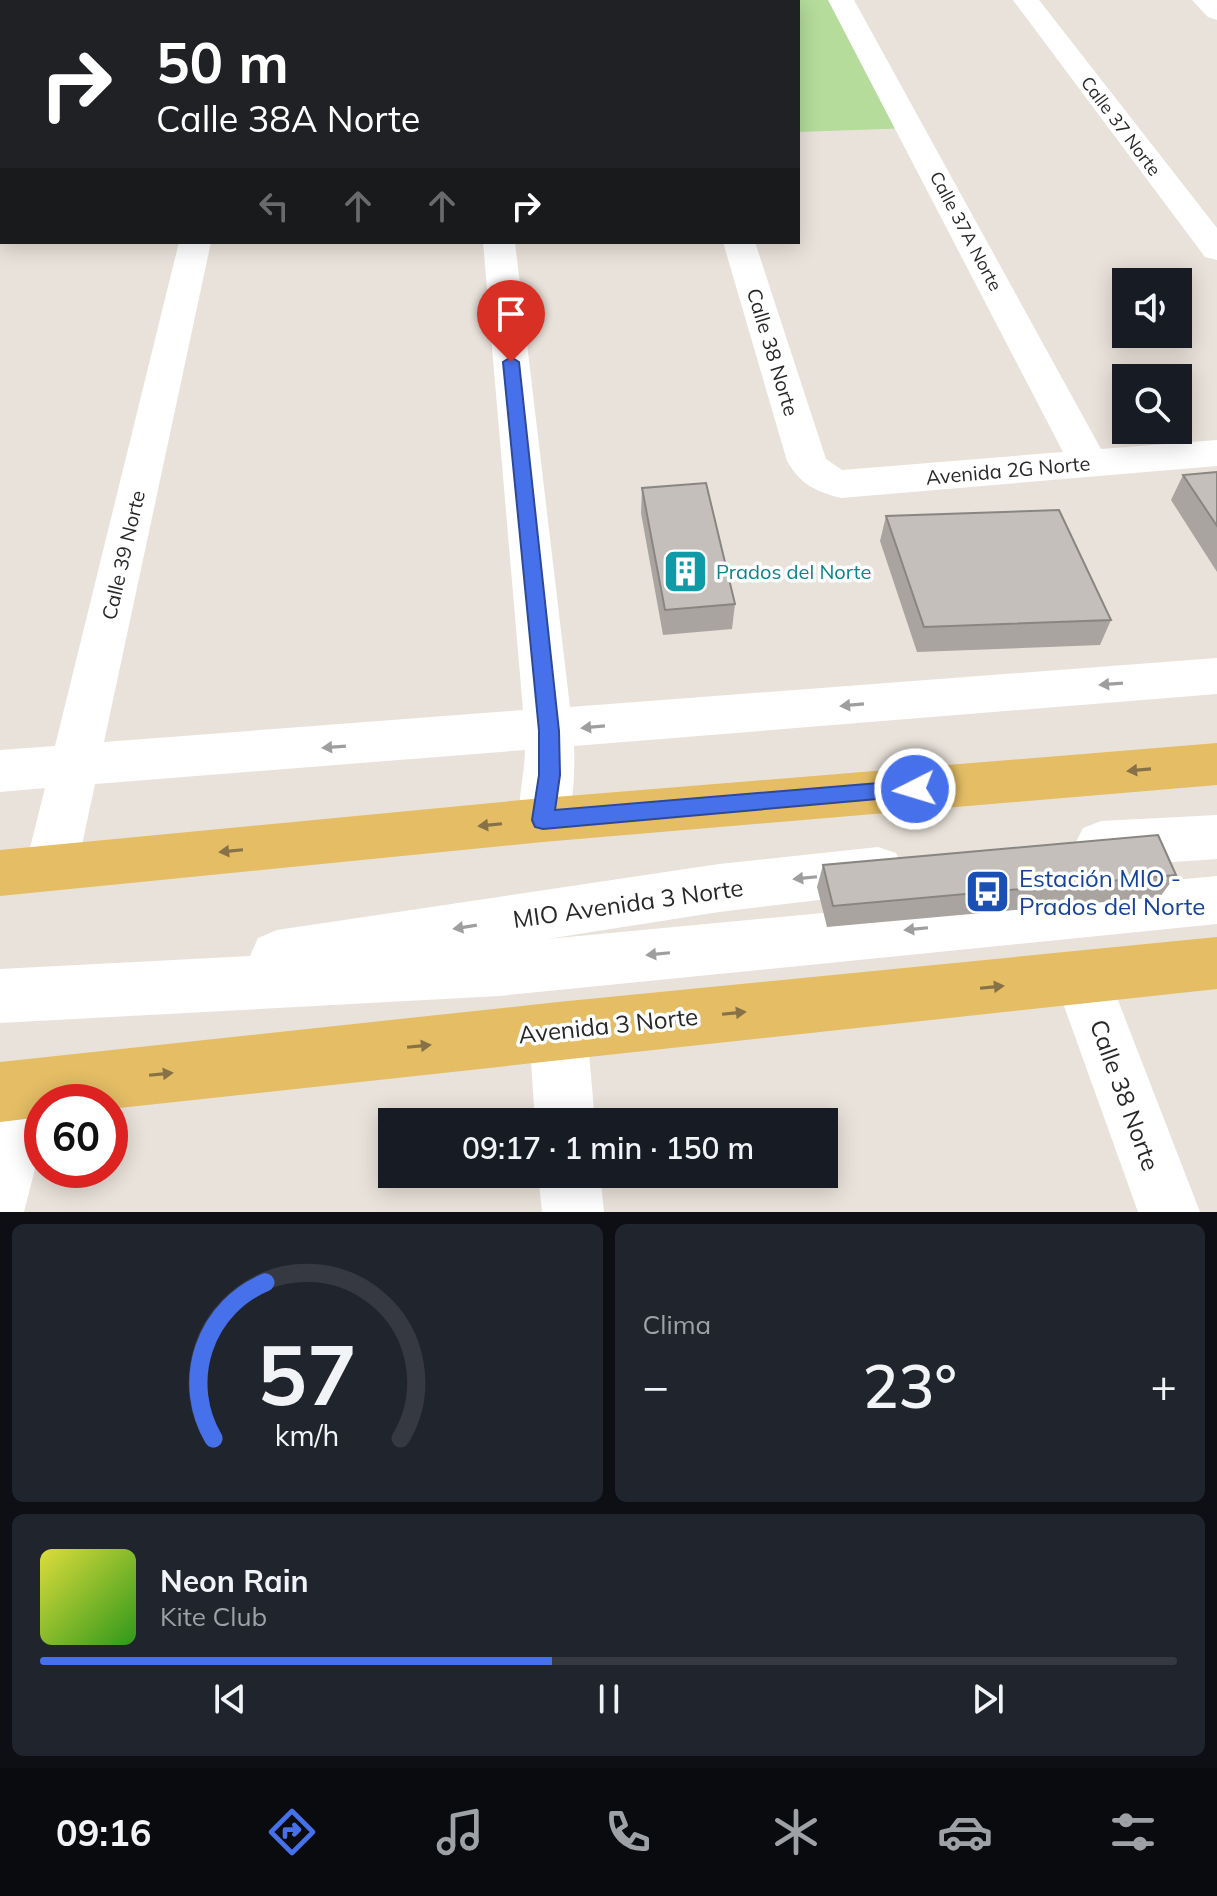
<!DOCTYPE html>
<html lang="es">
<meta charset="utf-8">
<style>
body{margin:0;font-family:Mulish,sans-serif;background:#20242c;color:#f1f3f6;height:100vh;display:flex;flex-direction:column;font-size:30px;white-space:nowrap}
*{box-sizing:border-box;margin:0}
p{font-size:26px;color:#9ea1a6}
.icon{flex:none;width:44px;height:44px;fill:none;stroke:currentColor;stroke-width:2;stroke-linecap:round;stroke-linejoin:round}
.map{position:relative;height:1212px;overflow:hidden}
.panel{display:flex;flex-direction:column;gap:12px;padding:12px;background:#0d0f14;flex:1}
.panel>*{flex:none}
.banner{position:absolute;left:0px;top:0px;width:800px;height:244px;box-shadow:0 4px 20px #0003;background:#202124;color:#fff;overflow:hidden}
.controls{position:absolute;left:1112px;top:268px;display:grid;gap:16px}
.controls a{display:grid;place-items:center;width:80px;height:80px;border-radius:0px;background:#171b24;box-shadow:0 4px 20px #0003;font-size:40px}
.speed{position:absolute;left:24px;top:1084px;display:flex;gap:16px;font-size:40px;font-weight:700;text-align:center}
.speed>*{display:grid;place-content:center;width:104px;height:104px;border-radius:50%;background:#171b24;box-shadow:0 4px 20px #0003;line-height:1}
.speed .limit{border:12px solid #d22;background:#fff;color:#111}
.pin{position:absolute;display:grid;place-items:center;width:68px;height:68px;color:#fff;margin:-82px -34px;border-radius:50% 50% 50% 0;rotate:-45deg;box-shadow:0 0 8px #0007}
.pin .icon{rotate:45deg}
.me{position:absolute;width:88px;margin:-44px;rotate:265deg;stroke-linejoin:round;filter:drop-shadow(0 0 6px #0008)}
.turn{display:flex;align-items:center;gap:28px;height:168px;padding:0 24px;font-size:36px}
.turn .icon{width:104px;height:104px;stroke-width:2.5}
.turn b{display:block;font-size:56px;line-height:68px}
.lanes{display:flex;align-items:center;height:76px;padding:0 24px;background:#0003;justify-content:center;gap:40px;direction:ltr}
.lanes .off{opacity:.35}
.big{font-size:60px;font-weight:600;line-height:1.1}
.panel .widget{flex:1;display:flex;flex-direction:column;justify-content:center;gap:12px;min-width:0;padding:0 28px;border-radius:12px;background:#20242c}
.panel .dial{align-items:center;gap:0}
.dial svg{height:208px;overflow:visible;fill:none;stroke:#363941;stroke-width:7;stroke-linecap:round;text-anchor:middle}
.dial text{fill:#f1f3f6;stroke:none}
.song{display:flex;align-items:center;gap:24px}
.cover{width:96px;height:96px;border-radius:12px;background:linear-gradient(135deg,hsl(60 70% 55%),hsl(110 70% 35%))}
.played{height:8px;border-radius:4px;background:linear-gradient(90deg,#4771ea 45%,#363941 45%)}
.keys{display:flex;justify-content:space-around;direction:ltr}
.heat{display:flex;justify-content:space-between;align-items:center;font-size:44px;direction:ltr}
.panel .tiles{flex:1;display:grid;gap:12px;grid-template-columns:1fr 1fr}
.widget:last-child{grid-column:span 2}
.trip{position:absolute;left:378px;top:1108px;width:460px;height:80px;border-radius:0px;background:#171b24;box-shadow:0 4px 20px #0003;font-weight:600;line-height:80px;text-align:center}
.tab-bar{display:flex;height:128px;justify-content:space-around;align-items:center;background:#090b0e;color:#9ea1a6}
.tab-bar .icon{width:56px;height:56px}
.tab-bar .current{color:#4771ea}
.tab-bar b{font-size:36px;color:#f1f3f6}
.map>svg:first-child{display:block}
.green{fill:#b5dc9b}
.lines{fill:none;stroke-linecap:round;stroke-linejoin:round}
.minor{fill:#fff;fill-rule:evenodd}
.major{fill:#e4bd65;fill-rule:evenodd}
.wall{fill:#a9a4a0}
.building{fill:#c4bfba;stroke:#898682;stroke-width:2}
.oneway{fill:#9e9e9e}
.oneway2{fill:#867246}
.route{fill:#4771ea;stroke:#2e4998;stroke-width:2}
.labels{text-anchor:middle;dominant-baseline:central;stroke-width:7;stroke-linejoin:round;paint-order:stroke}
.far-street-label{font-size:18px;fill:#282828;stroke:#fff}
.street-label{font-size:20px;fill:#282828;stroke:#fff}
.culture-label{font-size:20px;fill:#0d838f;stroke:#fff;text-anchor:start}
.near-transit-label{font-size:24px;fill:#164399;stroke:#fff;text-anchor:start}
.near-street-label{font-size:24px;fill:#282828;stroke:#fff}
</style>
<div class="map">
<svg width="1217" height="1212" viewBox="0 0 1217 1212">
<rect width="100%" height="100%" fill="#e9e2da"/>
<path class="green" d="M662,0H841L912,128L798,132V2Z"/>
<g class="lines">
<path class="minor" d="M232,0H258L231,2Z
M471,0H497V2H471Z
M649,0H675V2H649Z
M828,0H854L1101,449L1217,440V466L841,498C815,491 801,485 787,461L723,242H755L826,459L842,470L1063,452Z
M1013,0H1039L1217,228V260L1205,257Z
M1192,0H1217V20L1208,17Z
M0,66H2L0,87Z
M0,156H2V174H0Z
M179,242H211L104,742L523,710L483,242H515L570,707L1217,658V694L574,746C575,776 574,808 561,836L543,842L525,836C513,810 525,778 525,750L95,784L77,868L69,885L51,891L33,885L25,868L45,788L0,792V750L55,746Z
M1217,815V859L1101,867L1083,860L1075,844L1083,828L1101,821Z
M878,847L896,853L904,870L896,887L878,893L719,912L547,939L1217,876V924L499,996L0,1023V969L250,956L258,938L277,930L719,864Z
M1082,951L1102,959L1200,1212H1138L1054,978L1062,959Z
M558,1002L578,1010L587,1030L595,1122H535L529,1030L538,1010Z
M23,1060L44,1069L53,1090L50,1102H42V1141L24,1212H0V1074L2,1069Z
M538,1174H600L604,1212H542Z"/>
<path class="major" d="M1217,743V785L543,842L0,896V850L543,798Z
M1217,937V989L110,1109V1102H42V1117L0,1122V1062L558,1002Z"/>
</g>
<path class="wall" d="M1217,472V572L1171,500L1183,475Z
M642,488L735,604L732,629L663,635L641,513Z
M886,516L1111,620L1100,645L917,652L880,541Z
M823,865L1176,875L1160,897L827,927L817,887Z"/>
<path class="building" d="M1217,472V526L1183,475Z
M706,483L735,604L665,610L642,488Z
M1059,510L1111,620L924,627L886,516Z
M1158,835L1176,875L833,906L823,865Z"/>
<defs><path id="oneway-solid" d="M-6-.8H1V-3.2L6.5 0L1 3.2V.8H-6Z" transform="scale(2)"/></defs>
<g class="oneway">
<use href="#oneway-solid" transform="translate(1111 684) rotate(176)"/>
<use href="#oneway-solid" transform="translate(852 705) rotate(175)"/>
<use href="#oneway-solid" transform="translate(593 727) rotate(175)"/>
<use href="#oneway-solid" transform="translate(334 747) rotate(176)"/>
<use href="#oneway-solid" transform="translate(805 878) rotate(174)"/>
<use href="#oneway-solid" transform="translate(465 927) rotate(171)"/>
<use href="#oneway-solid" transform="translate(916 929) rotate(174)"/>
<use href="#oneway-solid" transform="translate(658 954) rotate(174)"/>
</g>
<g class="oneway2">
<use href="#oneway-solid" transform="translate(1139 770) rotate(175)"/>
<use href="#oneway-solid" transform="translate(490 825) rotate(174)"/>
<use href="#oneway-solid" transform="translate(231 851) rotate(174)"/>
<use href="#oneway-solid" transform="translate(992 987) rotate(-6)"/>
<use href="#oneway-solid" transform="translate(734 1013) rotate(-6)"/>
<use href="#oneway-solid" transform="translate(419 1046) rotate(-6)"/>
<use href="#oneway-solid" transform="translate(161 1074) rotate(-6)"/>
</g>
<path class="route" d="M511,357L519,362L559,731L560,775L555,810L915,780L922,783L925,789L922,795L543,829L535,827L532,820L539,775V731L503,362Z"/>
<defs>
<symbol id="building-square" viewBox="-11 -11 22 22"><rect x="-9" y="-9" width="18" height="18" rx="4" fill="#0f9aa8" stroke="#fff"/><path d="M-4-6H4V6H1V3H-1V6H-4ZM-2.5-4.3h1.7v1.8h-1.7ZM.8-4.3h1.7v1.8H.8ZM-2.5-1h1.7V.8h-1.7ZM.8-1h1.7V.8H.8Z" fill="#fff"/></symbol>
<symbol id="bus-square" viewBox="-11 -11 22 22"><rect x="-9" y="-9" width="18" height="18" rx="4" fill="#1a4fb4" stroke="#fff"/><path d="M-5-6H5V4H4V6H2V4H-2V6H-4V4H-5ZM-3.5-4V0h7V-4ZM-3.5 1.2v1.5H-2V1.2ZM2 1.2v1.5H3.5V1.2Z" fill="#fff"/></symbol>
</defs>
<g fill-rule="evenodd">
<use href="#building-square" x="660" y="546" width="51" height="51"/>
<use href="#bus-square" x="962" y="866" width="51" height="51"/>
</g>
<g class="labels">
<g class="far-street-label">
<text transform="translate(1121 126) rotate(53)">Calle 37 Norte</text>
<text transform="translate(966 231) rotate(62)">Calle 37A Norte</text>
</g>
<g class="street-label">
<text transform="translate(773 352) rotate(73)">Calle 38 Norte</text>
<text transform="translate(1008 470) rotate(-5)">Avenida 2G Norte</text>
<text transform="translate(123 555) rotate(-77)">Calle 39 Norte</text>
</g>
<g class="culture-label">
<text x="716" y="571">Prados del Norte</text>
</g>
<g class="near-transit-label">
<text x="1019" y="878">Estación MIO -<tspan x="1019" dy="28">Prados del Norte</tspan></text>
</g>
<g class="near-street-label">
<text transform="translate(628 903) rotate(-8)">MIO Avenida 3 Norte</text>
<text transform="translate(608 1025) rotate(-6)">Avenida 3 Norte</text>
<text transform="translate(1125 1095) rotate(70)">Calle 38 Norte</text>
</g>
</g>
</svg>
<div class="controls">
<a><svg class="icon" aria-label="sound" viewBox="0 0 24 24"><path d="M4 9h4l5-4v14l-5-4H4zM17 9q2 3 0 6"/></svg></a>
<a><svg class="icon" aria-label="search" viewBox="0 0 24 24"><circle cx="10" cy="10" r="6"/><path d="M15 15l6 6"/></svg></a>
</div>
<div class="speed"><div class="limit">60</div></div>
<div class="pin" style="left:511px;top:362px;background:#d93025"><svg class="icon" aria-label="arrive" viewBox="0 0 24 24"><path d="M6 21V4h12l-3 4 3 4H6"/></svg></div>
<svg class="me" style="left:915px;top:789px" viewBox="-20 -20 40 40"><circle r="17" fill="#4771ea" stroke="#fff" stroke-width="3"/><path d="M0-11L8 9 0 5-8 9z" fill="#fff"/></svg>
<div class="trip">09:17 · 1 min · 150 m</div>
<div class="banner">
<div class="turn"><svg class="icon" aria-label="right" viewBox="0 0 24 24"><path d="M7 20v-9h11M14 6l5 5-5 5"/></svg><div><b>50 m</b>Calle 38A Norte</div></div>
<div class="lanes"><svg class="icon off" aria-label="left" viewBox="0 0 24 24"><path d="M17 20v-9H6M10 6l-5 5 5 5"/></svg><svg class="icon off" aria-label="ahead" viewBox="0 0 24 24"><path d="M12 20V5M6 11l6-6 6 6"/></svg><svg class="icon off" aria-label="ahead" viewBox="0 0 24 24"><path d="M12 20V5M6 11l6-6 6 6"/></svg><svg class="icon" aria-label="right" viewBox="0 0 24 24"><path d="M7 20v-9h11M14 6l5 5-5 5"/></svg></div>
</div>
</div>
<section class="panel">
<div class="tiles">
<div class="widget dial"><svg viewBox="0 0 100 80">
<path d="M14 69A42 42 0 1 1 86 69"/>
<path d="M14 69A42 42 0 0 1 34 9" stroke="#4771ea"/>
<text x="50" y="56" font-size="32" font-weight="700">57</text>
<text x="50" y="72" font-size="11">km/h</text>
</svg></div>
<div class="widget"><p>Clima</p>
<div class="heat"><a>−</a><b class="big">23°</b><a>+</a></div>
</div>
<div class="widget">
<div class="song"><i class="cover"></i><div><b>Neon Rain</b><p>Kite Club</p></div></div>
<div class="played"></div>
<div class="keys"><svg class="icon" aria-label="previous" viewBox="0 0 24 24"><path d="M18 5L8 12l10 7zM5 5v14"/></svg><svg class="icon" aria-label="pause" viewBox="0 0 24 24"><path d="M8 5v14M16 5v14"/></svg><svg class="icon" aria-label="next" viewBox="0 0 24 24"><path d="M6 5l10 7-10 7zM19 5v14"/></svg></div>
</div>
</div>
</section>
<nav class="tab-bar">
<b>09:16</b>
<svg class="icon current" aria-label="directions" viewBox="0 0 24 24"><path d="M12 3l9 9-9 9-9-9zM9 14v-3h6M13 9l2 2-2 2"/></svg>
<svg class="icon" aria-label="music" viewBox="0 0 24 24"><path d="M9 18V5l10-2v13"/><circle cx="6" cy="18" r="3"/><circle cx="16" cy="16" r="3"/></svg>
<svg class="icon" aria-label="phone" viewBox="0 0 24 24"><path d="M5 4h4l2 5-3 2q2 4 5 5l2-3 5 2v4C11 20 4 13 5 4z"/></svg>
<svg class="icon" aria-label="climate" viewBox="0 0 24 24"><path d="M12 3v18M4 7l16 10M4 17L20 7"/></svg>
<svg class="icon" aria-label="car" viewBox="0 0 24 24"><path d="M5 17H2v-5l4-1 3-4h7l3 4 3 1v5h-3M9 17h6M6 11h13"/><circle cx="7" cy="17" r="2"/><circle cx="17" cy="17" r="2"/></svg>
<svg class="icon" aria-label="filters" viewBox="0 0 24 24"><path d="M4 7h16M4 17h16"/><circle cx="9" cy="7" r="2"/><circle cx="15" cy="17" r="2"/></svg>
</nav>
